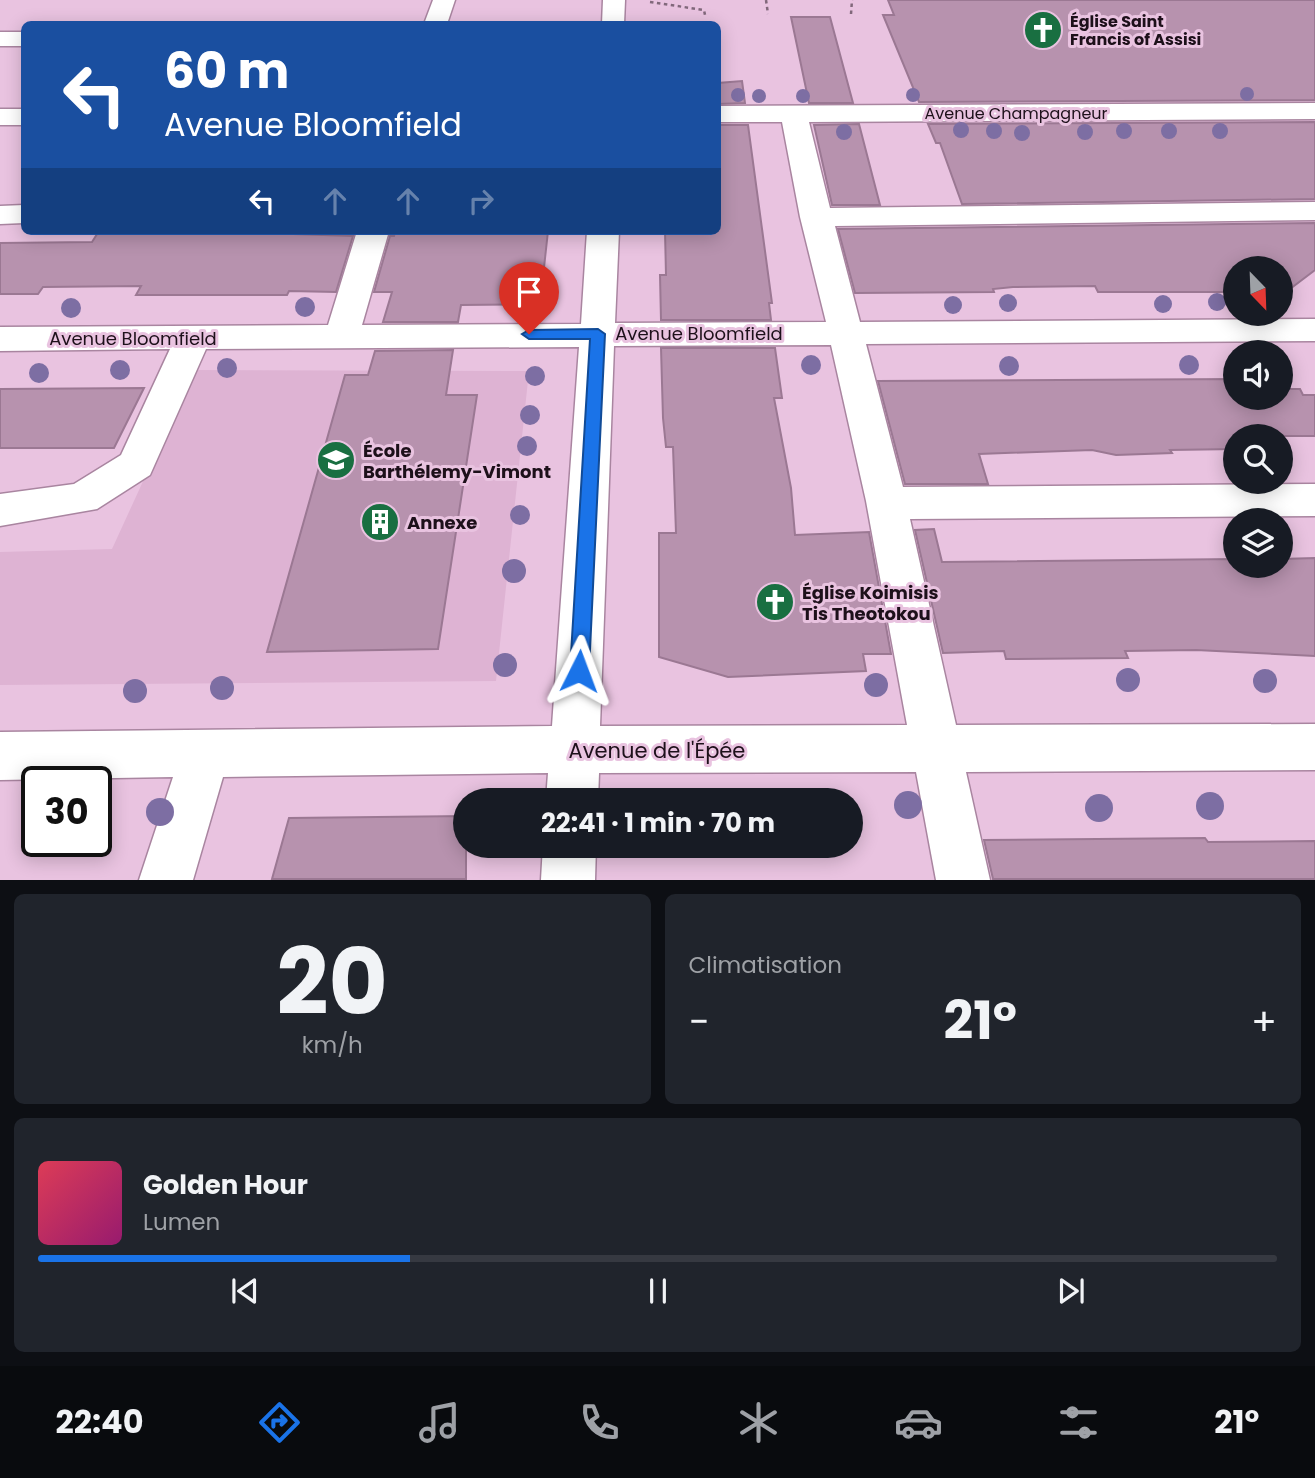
<!DOCTYPE html>
<html lang="fr">
<meta charset="utf-8">
<style>
body{margin:0;font-family:Poppins,sans-serif;background:#20242c;color:#f1f3f6;height:100vh;display:flex;flex-direction:column;font-size:26px;white-space:nowrap}
*{box-sizing:border-box;margin:0}
p{font-size:23px;color:#9ea1a6}
.icon{flex:none;width:38px;height:38px;fill:none;stroke:currentColor;stroke-width:2;stroke-linecap:round;stroke-linejoin:round}
.map{position:relative;height:880px;overflow:hidden}
.sheet{display:flex;flex-direction:column;gap:14px;padding:14px;background:#0d0f14;flex:1}
.sheet>*{flex:none}
.top-card{position:absolute;left:21px;top:21px;width:700px;height:214px;border-radius:10px;box-shadow:0 4px 18px #0003;background:#1a4fa0;color:#fff;overflow:hidden}
.needle{width:46px;rotate:157deg}
.fabs{position:absolute;left:1223px;top:256px;display:grid;gap:14px}
.fabs a{display:grid;place-items:center;width:70px;height:70px;border-radius:50%;background:#171b24;box-shadow:0 4px 18px #0003;font-size:35px}
.speed{position:absolute;left:21px;top:766px;display:flex;gap:14px;font-size:35px;font-weight:700;text-align:center}
.speed>*{display:grid;place-content:center;width:91px;height:91px;border-radius:50%;background:#171b24;box-shadow:0 4px 18px #0003;line-height:1}
.speed .limit{border:4px solid #111;border-radius:10px;background:#fff;color:#111}
.pin{position:absolute;display:grid;place-items:center;width:60px;height:60px;color:#fff;margin:-72px -30px;border-radius:50% 50% 50% 0;rotate:-45deg;box-shadow:0 0 7px #0007}
.pin .icon{rotate:45deg}
.me{position:absolute;width:77px;margin:-38px;rotate:3deg;stroke-linejoin:round;filter:drop-shadow(0 0 5px #0008)}
.turn{display:flex;align-items:center;gap:24px;height:147px;padding:0 28px;font-size:32px}
.turn .icon{width:91px;height:91px;stroke-width:2.5}
.turn b{display:block;font-size:49px;line-height:60px}
.lanes{display:flex;align-items:center;height:66px;padding:0 28px;background:#0003;justify-content:center;gap:35px;direction:ltr}
.lanes .off{opacity:.35}
.big{font-size:52px;font-weight:700;line-height:1.1}
.sheet .tile{flex:1;display:flex;flex-direction:column;justify-content:center;gap:10px;min-width:0;padding:0 24px;border-radius:10px;background:#20242c}
.sheet .dial{align-items:center;gap:0}
.dial b{font-size:91px;line-height:1}
.song{display:flex;align-items:center;gap:21px}
.cover{width:84px;height:84px;border-radius:10px;background:linear-gradient(135deg,hsl(350 70% 55%),hsl(320 70% 35%))}
.played{height:7px;border-radius:4px;background:linear-gradient(90deg,#1a73e8 30%,#363941 30%)}
.keys{display:flex;justify-content:space-around;direction:ltr}
.heat{display:flex;justify-content:space-between;align-items:center;font-size:38px;direction:ltr}
.sheet .tiles{flex:1;display:grid;gap:14px;grid-template-columns:1fr 1fr}
.tile:last-child{grid-column:span 2}
.trip{position:absolute;left:453px;top:788px;width:410px;height:70px;border-radius:35px;background:#171b24;box-shadow:0 4px 18px #0003;font-weight:700;line-height:70px;text-align:center}
.dock{display:flex;height:112px;justify-content:space-around;align-items:center;background:#090b0e;color:#9ea1a6}
.dock .icon{width:49px;height:49px}
.dock .selected{color:#1a73e8}
.dock b{font-size:32px;color:#f1f3f6}
.map>svg:first-child{display:block}
.built{fill:#deb3d3}
.building{fill:#b792ae;stroke:#9b7893;stroke-width:2}
.lines{fill:none;stroke-linecap:round;stroke-linejoin:round}
.minor-casing{stroke:#a985a0;stroke-width:3}
.path{stroke:#81687b;stroke-width:2.5;stroke-dasharray:3.5 3.5;stroke-linecap:butt}
.minor{fill:#fff;fill-rule:evenodd}
.tree{fill:#7d6ea3}
.route{fill:#1a73e8;stroke:#114b97;stroke-width:2}
.labels{text-anchor:middle;dominant-baseline:central;stroke-width:6;stroke-linejoin:round;paint-order:stroke}
.far-poi-label{font-size:16px;font-weight:bold;fill:#1d101a;stroke:#e9c3e0;text-anchor:start}
.far-street-label{font-size:16px;fill:#1d101a;stroke:#e9c3e0}
.street-label{font-size:18px;fill:#1d101a;stroke:#e9c3e0}
.poi-label{font-size:18px;font-weight:bold;fill:#1d101a;stroke:#e9c3e0;text-anchor:start}
.near-street-label{font-size:21px;fill:#1d101a;stroke:#e9c3e0}
</style>
<div class="map">
<svg width="1315" height="880" viewBox="0 0 1315 880">
<rect width="100%" height="100%" fill="#e9c3e0"/>
<path class="built" d="M194,370L529,371L496,681L0,685V552L112,549Z"/>
<path class="building" d="M888,0H1315V100L919,102L883,15H894Z
M791,17H830L853,103H809Z
M742,81L745,103L718,104V83Z
M1315,122V199L962,204L940,143H936L928,124Z
M859,124L880,205H832L814,125Z
M718,125H748L772,303H769L771,320H661L660,275H666L665,231H718Z
M1315,223V270L1286,292H1281V268H1236V292H1098L1095,286L1013,287L993,289L994,292L855,293L838,229Z
M99,231L263,233L353,236L336,292L289,291L287,295H136L141,286L43,287L38,294H0V243L92,242Z
M395,231H548L540,304L461,305L458,322H383L392,292H374L390,236H394Z
M661,348H775L782,398H774L791,488L795,535L869,532L891,654H863L866,671L728,677L659,657V533H676L673,447H666L663,418Z
M453,350L446,395H477L438,649L267,652L345,375H368L375,351Z
M1236,379V397H1281V389H1300L1303,395H1315V436H1236V449L1170,450L1172,453L1116,455L1092,450L979,454L988,484H905L878,381Z
M144,388L114,448H0V389Z
M934,529L942,562L1236,559V565H1281V559L1315,558V656L1196,650L1125,651L1128,658L1006,659L1004,651L943,653L915,530Z
M466,816V879H272L289,818Z
M1205,838L1208,842L1315,841V879H993L984,840Z"/>
<g class="lines">
<defs>
<path id="minor" d="M433,0H455L447,24H424Z
M603,0H625L624,24H602Z
M0,32H24V46H0Z
M1315,103V119L809,122L830,208L1315,202V220L835,226L860,322L1315,319V341L866,344L903,487L1315,484V516L910,519L956,725L1315,724V770L966,772L990,880H936L916,772L599,773L598,800H546L548,773L223,777L193,880H139L173,777L0,780V732L552,726L579,347L206,349L150,475L97,509L0,526V494L74,484L121,455L170,349L0,351V327L328,325L357,231H389L362,325L581,324L587,231H619L615,323L826,322L800,217L782,122H718V106ZM831,345L866,501L907,725L600,726L614,346Z
M0,109H24V125H0Z
M24,205V223L0,224V206Z
M543,845H596L595,880H541Z"/>
</defs>
<use href="#minor" class="minor-casing"/>
<path class="path" d="M766,0L768,14
M650,2L704,10L705,15
M851,14L852,0"/>
<use href="#minor" class="minor"/>
</g>
<g class="tree">
<circle cx="1247" cy="94" r="7"/>
<circle cx="738" cy="95" r="7"/>
<circle cx="913" cy="95" r="7"/>
<circle cx="759" cy="96" r="7"/>
<circle cx="803" cy="96" r="7"/>
<circle cx="961" cy="130" r="8"/>
<circle cx="994" cy="131" r="8"/>
<circle cx="1124" cy="131" r="8"/>
<circle cx="1169" cy="131" r="8"/>
<circle cx="1220" cy="131" r="8"/>
<circle cx="844" cy="132" r="8"/>
<circle cx="1085" cy="132" r="8"/>
<circle cx="1022" cy="133" r="8"/>
<circle cx="1217" cy="302" r="9"/>
<circle cx="1008" cy="303" r="9"/>
<circle cx="1163" cy="304" r="9"/>
<circle cx="953" cy="305" r="9"/>
<circle cx="305" cy="307" r="10"/>
<circle cx="71" cy="308" r="10"/>
<circle cx="811" cy="365" r="10"/>
<circle cx="1189" cy="365" r="10"/>
<circle cx="1009" cy="366" r="10"/>
<circle cx="227" cy="368" r="10"/>
<circle cx="120" cy="370" r="10"/>
<circle cx="39" cy="373" r="10"/>
<circle cx="535" cy="376" r="10"/>
<circle cx="530" cy="415" r="10"/>
<circle cx="527" cy="446" r="10"/>
<circle cx="520" cy="515" r="10"/>
<circle cx="514" cy="571" r="12"/>
<circle cx="505" cy="665" r="12"/>
<circle cx="1128" cy="680" r="12"/>
<circle cx="1265" cy="681" r="12"/>
<circle cx="876" cy="685" r="12"/>
<circle cx="222" cy="688" r="12"/>
<circle cx="135" cy="691" r="12"/>
<circle cx="908" cy="805" r="14"/>
<circle cx="1210" cy="806" r="14"/>
<circle cx="1099" cy="808" r="14"/>
<circle cx="160" cy="812" r="14"/>
</g>
<path class="route" d="M598,329L605,334L589,671L586,677L579,679L572,677L570,671L590,339H529L522,334L529,330Z"/>
<defs>
<symbol id="church-disc" viewBox="-11 -11 22 22"><circle r="9.5" fill="#196f41" stroke="#e9c3e0"/><path d="M-1.2-6h2.4v3.5h3.3v2.4h-3.3V6h-2.4V-.1h-3.3v-2.4h3.3Z" fill="#fff"/></symbol>
<symbol id="school-disc" viewBox="-11 -11 22 22"><circle r="9.5" fill="#196f41" stroke="#e9c3e0"/><path d="M0-5L7-2L0 1L-7-2ZM-4 1L0 2.5L4 1V4Q0 6-4 4Z" fill="#fff"/></symbol>
<symbol id="building-disc" viewBox="-11 -11 22 22"><circle r="9.5" fill="#196f41" stroke="#e9c3e0"/><path d="M-4-6H4V6H1V3H-1V6H-4ZM-2.5-4.3h1.7v1.8h-1.7ZM.8-4.3h1.7v1.8H.8ZM-2.5-1h1.7V.8h-1.7ZM.8-1h1.7V.8H.8Z" fill="#fff"/></symbol>
</defs>
<g fill-rule="evenodd">
<use href="#church-disc" x="1021" y="8" width="44" height="44"/>
<use href="#school-disc" x="314" y="438" width="44" height="44"/>
<use href="#building-disc" x="358" y="500" width="44" height="44"/>
<use href="#church-disc" x="753" y="580" width="44" height="44"/>
</g>
<g class="labels">
<g class="far-poi-label">
<text x="1070" y="21">Église Saint<tspan x="1070" dy="18">Francis of Assisi</tspan></text>
</g>
<g class="far-street-label">
<text x="1016" y="113">Avenue Champagneur</text>
</g>
<g class="street-label">
<text x="699" y="333">Avenue Bloomfield</text>
<text x="133" y="338">Avenue Bloomfield</text>
</g>
<g class="poi-label">
<text x="363" y="450">École<tspan x="363" dy="21">Barthélemy-Vimont</tspan></text>
<text x="407" y="522">Annexe</text>
<text x="802" y="592">Église Koimisis<tspan x="802" dy="21">Tis Theotokou</tspan></text>
</g>
<g class="near-street-label">
<text x="657" y="750">Avenue de l'Épée</text>
</g>
</g>
</svg>
<div class="fabs">
<a><svg class="needle" viewBox="-14 -14 28 28"><path d="M0-13l5 13h-10z" fill="#e53935"/><path d="M0 13l5-13h-10z" fill="#9ea1a6"/></svg></a>
<a><svg class="icon" aria-label="sound" viewBox="0 0 24 24"><path d="M4 9h4l5-4v14l-5-4H4zM17 9q2 3 0 6"/></svg></a>
<a><svg class="icon" aria-label="search" viewBox="0 0 24 24"><circle cx="10" cy="10" r="6"/><path d="M15 15l6 6"/></svg></a>
<a><svg class="icon" aria-label="layers" viewBox="0 0 24 24"><path d="M12 4l9 5-9 5-9-5zM3 14l9 5 9-5"/></svg></a>
</div>
<div class="speed"><div class="limit">30</div></div>
<div class="pin" style="left:529px;top:334px;background:#d93025"><svg class="icon" aria-label="arrive" viewBox="0 0 24 24"><path d="M6 21V4h12l-3 4 3 4H6"/></svg></div>
<svg class="me" style="left:579px;top:671px" viewBox="-20 -20 40 40"><path d="M0-17L14 15 0 8-14 15z" fill="#1a73e8" stroke="#fff" stroke-width="4"/></svg>
<div class="trip">22:41 · 1 min · 70 m</div>
<div class="top-card">
<div class="turn"><svg class="icon" aria-label="left" viewBox="0 0 24 24"><path d="M17 20v-9H6M10 6l-5 5 5 5"/></svg><div><b>60 m</b>Avenue Bloomfield</div></div>
<div class="lanes"><svg class="icon" aria-label="left" viewBox="0 0 24 24"><path d="M17 20v-9H6M10 6l-5 5 5 5"/></svg><svg class="icon off" aria-label="ahead" viewBox="0 0 24 24"><path d="M12 20V5M6 11l6-6 6 6"/></svg><svg class="icon off" aria-label="ahead" viewBox="0 0 24 24"><path d="M12 20V5M6 11l6-6 6 6"/></svg><svg class="icon off" aria-label="right" viewBox="0 0 24 24"><path d="M7 20v-9h11M14 6l5 5-5 5"/></svg></div>
</div>
</div>
<section class="sheet">
<div class="tiles">
<div class="tile dial"><b>20</b><p>km/h</p></div>
<div class="tile"><p>Climatisation</p>
<div class="heat"><a>−</a><b class="big">21°</b><a>+</a></div>
</div>
<div class="tile">
<div class="song"><i class="cover"></i><div><b>Golden Hour</b><p>Lumen</p></div></div>
<div class="played"></div>
<div class="keys"><svg class="icon" aria-label="previous" viewBox="0 0 24 24"><path d="M18 5L8 12l10 7zM5 5v14"/></svg><svg class="icon" aria-label="pause" viewBox="0 0 24 24"><path d="M8 5v14M16 5v14"/></svg><svg class="icon" aria-label="next" viewBox="0 0 24 24"><path d="M6 5l10 7-10 7zM19 5v14"/></svg></div>
</div>
</div>
</section>
<nav class="dock">
<b>22:40</b>
<svg class="icon selected" aria-label="directions" viewBox="0 0 24 24"><path d="M12 3l9 9-9 9-9-9zM9 14v-3h6M13 9l2 2-2 2"/></svg>
<svg class="icon" aria-label="music" viewBox="0 0 24 24"><path d="M9 18V5l10-2v13"/><circle cx="6" cy="18" r="3"/><circle cx="16" cy="16" r="3"/></svg>
<svg class="icon" aria-label="phone" viewBox="0 0 24 24"><path d="M5 4h4l2 5-3 2q2 4 5 5l2-3 5 2v4C11 20 4 13 5 4z"/></svg>
<svg class="icon" aria-label="climate" viewBox="0 0 24 24"><path d="M12 3v18M4 7l16 10M4 17L20 7"/></svg>
<svg class="icon" aria-label="car" viewBox="0 0 24 24"><path d="M5 17H2v-5l4-1 3-4h7l3 4 3 1v5h-3M9 17h6M6 11h13"/><circle cx="7" cy="17" r="2"/><circle cx="17" cy="17" r="2"/></svg>
<svg class="icon" aria-label="filters" viewBox="0 0 24 24"><path d="M4 7h16M4 17h16"/><circle cx="9" cy="7" r="2"/><circle cx="15" cy="17" r="2"/></svg>
<b>21°</b>
</nav>
